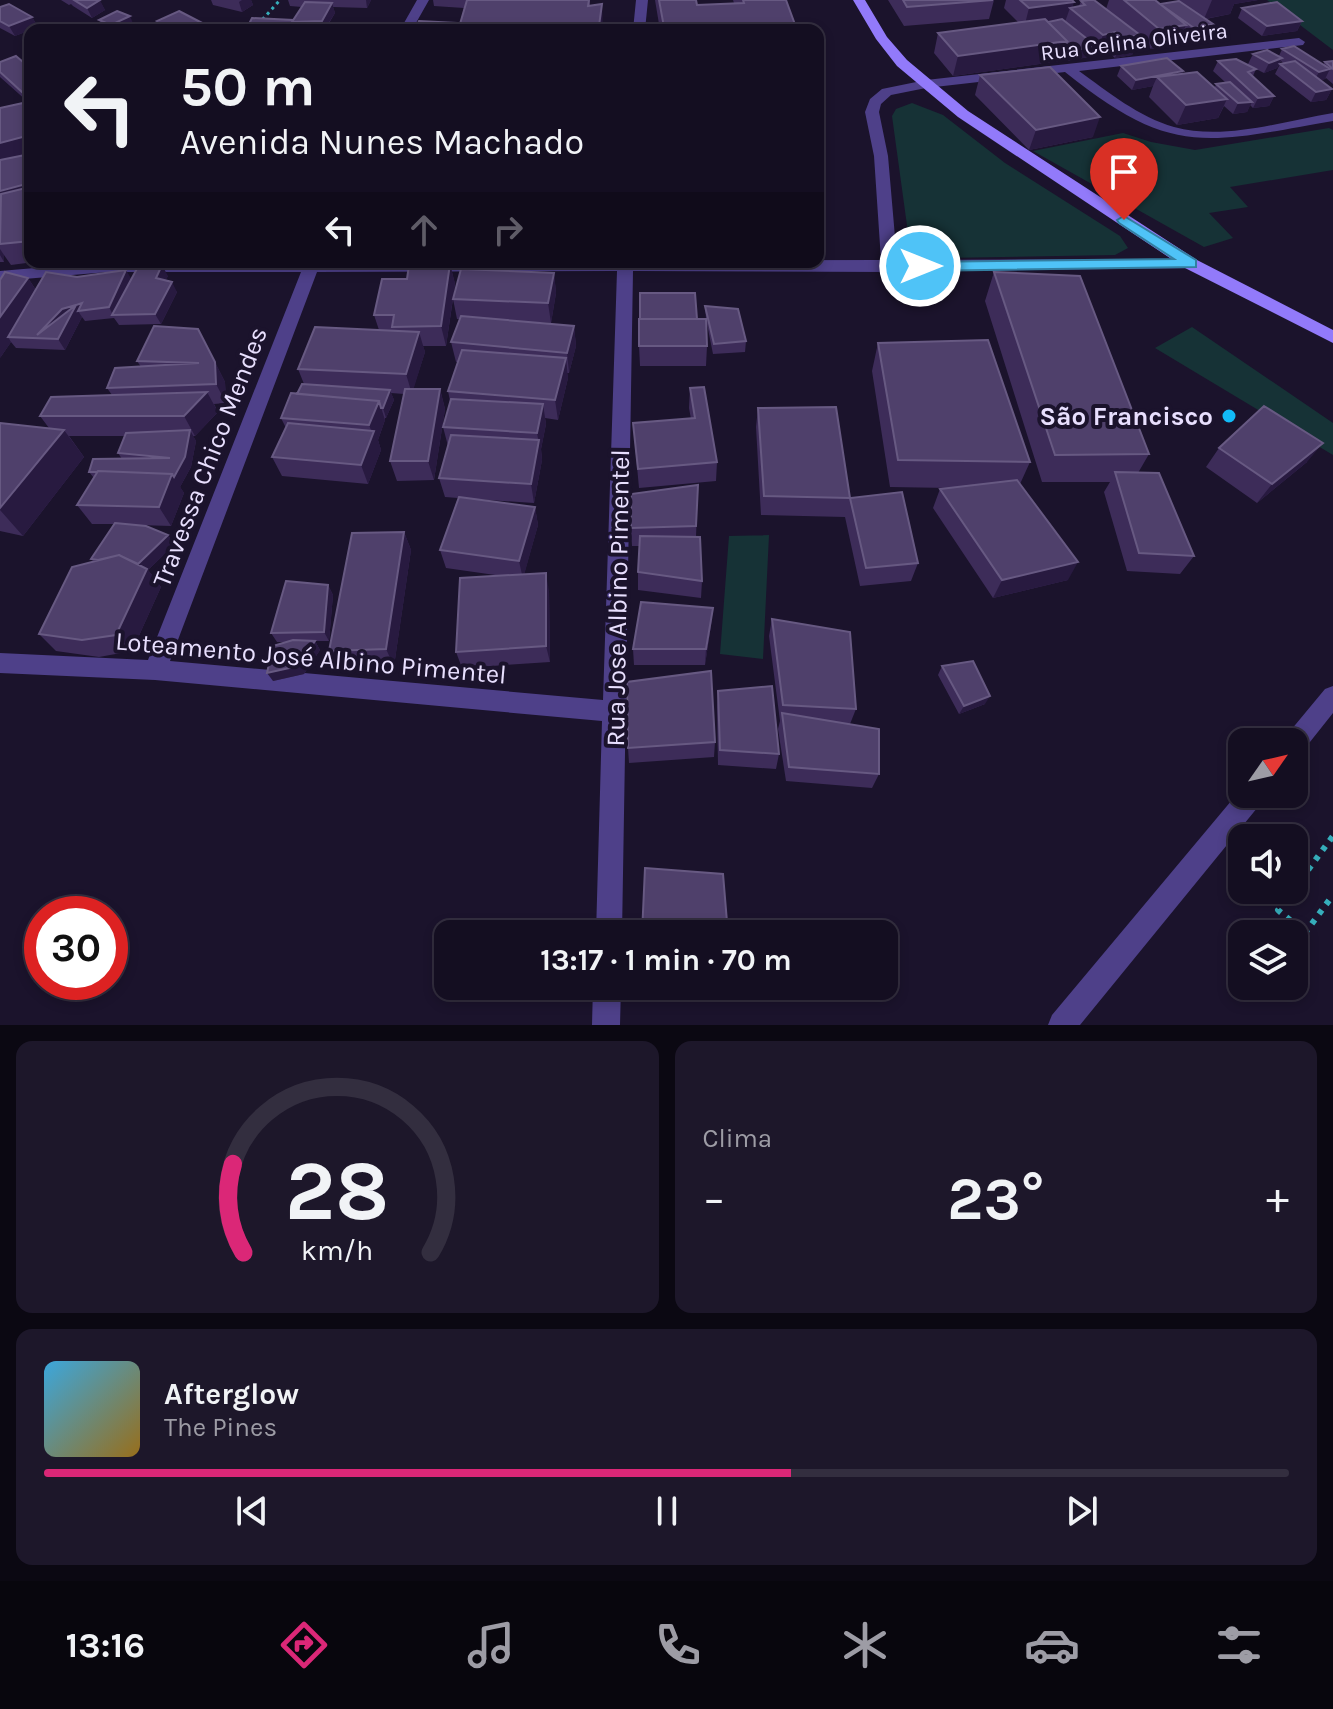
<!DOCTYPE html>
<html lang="pt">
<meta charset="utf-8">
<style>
body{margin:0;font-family:Karla,sans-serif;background:#1d172a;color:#f1f3f6;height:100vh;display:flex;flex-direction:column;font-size:30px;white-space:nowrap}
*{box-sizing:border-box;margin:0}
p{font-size:26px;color:#9d9ca5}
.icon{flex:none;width:44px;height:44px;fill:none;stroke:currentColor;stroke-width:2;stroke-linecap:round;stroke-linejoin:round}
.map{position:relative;height:1025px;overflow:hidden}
.panel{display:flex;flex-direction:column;gap:16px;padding:16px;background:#0b0812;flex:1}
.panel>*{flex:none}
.hud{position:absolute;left:24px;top:24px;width:800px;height:244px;border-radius:16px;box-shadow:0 4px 12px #0003,0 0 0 2px #332e3f;background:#140e21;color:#f1f3f6;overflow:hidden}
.needle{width:52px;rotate:56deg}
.controls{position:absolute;left:1228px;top:728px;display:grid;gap:16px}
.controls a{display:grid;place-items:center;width:80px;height:80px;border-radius:16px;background:#140e21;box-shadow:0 4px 12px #0003,0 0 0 2px #332e3f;font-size:40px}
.speed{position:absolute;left:24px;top:896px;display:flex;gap:16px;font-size:40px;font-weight:700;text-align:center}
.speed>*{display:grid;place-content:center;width:104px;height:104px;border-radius:50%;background:#140e21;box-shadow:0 4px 12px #0003,0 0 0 2px #332e3f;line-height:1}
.speed .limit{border:12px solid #d22;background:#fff;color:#111}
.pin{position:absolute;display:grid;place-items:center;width:68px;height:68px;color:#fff;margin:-82px -34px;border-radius:50% 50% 50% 0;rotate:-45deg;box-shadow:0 0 8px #0007}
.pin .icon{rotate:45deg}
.me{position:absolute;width:88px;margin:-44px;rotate:90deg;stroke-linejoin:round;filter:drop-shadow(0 0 6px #0008)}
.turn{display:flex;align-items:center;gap:28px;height:168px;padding:0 24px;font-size:36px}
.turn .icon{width:104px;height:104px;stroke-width:2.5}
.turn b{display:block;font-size:56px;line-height:68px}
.lanes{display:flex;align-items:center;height:76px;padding:0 24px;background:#0003;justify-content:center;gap:40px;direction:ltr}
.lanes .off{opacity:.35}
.big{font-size:60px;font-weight:700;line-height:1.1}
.panel .tile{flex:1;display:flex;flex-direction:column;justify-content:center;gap:12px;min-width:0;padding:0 28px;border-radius:16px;background:#1d172a}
.panel .dial{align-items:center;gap:0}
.dial svg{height:208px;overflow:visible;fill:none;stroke:#332e3f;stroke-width:7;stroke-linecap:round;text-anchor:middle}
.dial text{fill:#f1f3f6;stroke:none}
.song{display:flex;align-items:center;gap:24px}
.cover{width:96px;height:96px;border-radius:12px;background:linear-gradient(135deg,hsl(200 70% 55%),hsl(40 70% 35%))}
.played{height:8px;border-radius:4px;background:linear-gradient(90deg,#db2777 60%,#332e3f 60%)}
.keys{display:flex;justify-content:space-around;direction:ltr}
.heat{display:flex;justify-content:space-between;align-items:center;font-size:44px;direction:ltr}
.panel .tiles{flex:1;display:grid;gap:16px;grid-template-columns:1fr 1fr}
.tile:last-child{grid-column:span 2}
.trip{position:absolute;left:434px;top:920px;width:464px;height:80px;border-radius:16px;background:#140e21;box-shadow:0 4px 12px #0003,0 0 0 2px #332e3f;font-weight:700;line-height:80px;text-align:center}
.tabs{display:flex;height:128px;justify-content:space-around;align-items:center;background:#08060d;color:#9d9ca5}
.tabs .icon{width:56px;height:56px}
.tabs .current{color:#db2777}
.tabs b{font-size:36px;color:#f1f3f6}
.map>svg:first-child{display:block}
.green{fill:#163236}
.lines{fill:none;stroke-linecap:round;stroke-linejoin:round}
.path-far1{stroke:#36aebb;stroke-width:3;stroke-dasharray:3 4;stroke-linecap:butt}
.path{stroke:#36aebb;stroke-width:6;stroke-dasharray:5 7;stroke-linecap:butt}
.street{fill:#4e4089;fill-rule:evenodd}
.secondary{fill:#927afa;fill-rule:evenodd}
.wall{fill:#3d2c59}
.shaded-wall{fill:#281a40}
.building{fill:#4f406b;stroke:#675982;stroke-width:2;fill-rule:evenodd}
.route{fill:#4fc3f7;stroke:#337fa1;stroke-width:2}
.poi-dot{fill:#12bbf7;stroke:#1b132c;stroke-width:3}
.labels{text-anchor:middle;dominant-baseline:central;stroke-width:8;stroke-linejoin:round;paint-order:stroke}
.far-street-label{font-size:22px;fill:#e8dffe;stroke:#1b132c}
.poi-label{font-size:26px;font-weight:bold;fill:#e8dffe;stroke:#1b132c;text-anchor:end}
.street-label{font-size:26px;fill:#e8dffe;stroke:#1b132c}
</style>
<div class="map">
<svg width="1333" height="1025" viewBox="0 0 1333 1025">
<rect width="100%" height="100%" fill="#1b132c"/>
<path class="green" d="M1267,0H1333V50Z
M912,103L943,115L1005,163L1120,236L1128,248L1115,255L941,258L921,252L909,240L892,116L896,109Z
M1329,128L1333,130V170L1230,187L1248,207L1209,213L1233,238L1204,247L1033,151L1123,133L1151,142L1195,150Z
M1192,327L1333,423V455L1155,348Z
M769,535L763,659L720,654L729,536Z"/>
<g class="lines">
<path class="path-far1" d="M253,30L280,0"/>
<path class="path" d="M1294,889L1333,836
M1293,890L1278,910L1305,933L1333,895"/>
<path class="street" d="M417,0H429L412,30H400Z
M636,0H648L645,30H633Z
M1299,38L1305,42L1303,45L1079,71C1108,92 1139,117 1174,127C1225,141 1283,121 1333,113V121C1206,143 1172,158 1065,72L926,88L891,95L881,104L879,112L888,156L897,260L1191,259L1199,264L1197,268L890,272L633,271L622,934H596L602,721L155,680L0,673V653L148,660L301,272H108L0,281V271L105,262L881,260L874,156L865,112L870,99L882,89L926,80ZM617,271L603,700L170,661L317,272Z
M1333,686V713L1302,752L1294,755V742H1283L1286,736L1325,689Z
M1242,788V794H1265L1262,802L1080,1025H1048L1052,1015Z
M593,986H621L620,1025H592Z"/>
<path class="secondary" d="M853,0H865L887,37L907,60L968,111L1197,260L1333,330V343L1185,268L958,117L897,66L876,39Z"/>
</g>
<path class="wall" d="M61,0H99L105,10L92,18L73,6L71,4L69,5Z
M211,0H251L253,5L242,12L213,5Z
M288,0H371L367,8L333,7L335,13L325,30H246L293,20L302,7L290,6Z
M433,0H590V6L603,30H461L460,24L464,8L434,6Z
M655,0H696L697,5L734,3L733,0H786L797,30H660Z
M888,0H994L989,19L904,26Z
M1006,0H1072L1073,8L1079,6L1081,1L1106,9L1109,0H1155L1160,4L1178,1L1177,0H1258L1234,4L1230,14L1206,19L1209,34L1189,38L1182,33L1178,44L1151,49L1139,38L1132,55L1115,58L1108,52L1096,54L1094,53L1093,56L1068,61L1062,56L1061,61L953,76L934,53L938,33L1019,23L1004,8Z
M0,7L32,17L38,27L15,36L0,28Z
M1242,8L1302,21L1297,31L1262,36L1238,18Z
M99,20L134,26L126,30H104Z
M157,21L208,26L209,30H161Z
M1282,49L1323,65L1325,62L1333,61V84L1326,78L1325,79L1321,80L1332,89L1326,100L1311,102L1275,74L1280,64L1283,63L1281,61L1277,68L1264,73L1256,69L1253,76L1274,96L1269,106L1253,108L1250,105L1247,112L1233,114L1224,106L1218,118L1177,125L1149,97L1153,86L1132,90L1117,76L1121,66L1183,71L1182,74L1215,87L1216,84L1225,82L1213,71L1218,61L1248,64L1253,54L1279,56Z
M0,62L30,68V101L28,102L0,77Z
M980,75L1093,137L1029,150L975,95Z
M23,103L30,116V262H34L11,265L4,255V262H0V108Z
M450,264L455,284L453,296L554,273L556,293L551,323L529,322L574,326L576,346L569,373H567L568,378L558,420L545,418L546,424L541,449L542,460L534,503L474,499L535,507L538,525L524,574L549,591L550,662L462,668L456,652L502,576L446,568L440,550L458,498L445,497L439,478L448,446L443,427L450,401L448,391L458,362H456L451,342L460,319H457L453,299L446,346H423L425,352L413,389H440L445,409L434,480L397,481L390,461L404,394L391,393L394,400L386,418H385V420L378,440L381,450L368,484L282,476L272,457L286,428L281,418L304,384L298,369L379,330L374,315L407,279Z
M994,272L1149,454L1138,473L1194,556L1180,574L1127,571L1104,492L1110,482H1042L985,301Z
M168,276L165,280L177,292L161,324L119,325L114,318L85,321L82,317L65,350L16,348L11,342L0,358L28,278L36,290L77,277L131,279Z
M705,306L746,341L745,352L713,354L706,319L707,346L706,366H640L639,346L697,319H706Z
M198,329L225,382L226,403L214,404L218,412L195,436H193L196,441L191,467L180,487L184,493L171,526L138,525L168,535L174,545L148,570L161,587L132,651L99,657L56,651L39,634L93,561L91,559L114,524H92L77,505L94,478L89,472L122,459L118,453L125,436H69L84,457L23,536L0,531V423L49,428L40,416L112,395L107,388L141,367L137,361Z
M878,343L1030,462L1020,484L1068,580L993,598L933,508L940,489L950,488L890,487L872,371Z
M690,388L717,462L716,481L639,488L633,423L691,419L689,408Z
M758,408L850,498L845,517L761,515L756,427Z
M1219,448L1307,462L1257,503L1206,467Z
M698,485L696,537L702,581L701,598L638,590V572L639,546H632L631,528Z
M850,498L918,563L911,581L860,586L845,517Z
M404,532L411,550L394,666L339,668L329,651Z
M328,585L333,595L329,641H312H315L320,650L304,674L273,681L288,642H277L271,633Z
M713,608L711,625L705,665H634L633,649Z
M772,619L856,709L850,724L879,774L872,788L786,781L778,729L780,721L769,636Z
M942,666L985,704L959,714L938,675Z
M718,691L779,754L776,769L718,765L717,707Z
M715,742L714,757L629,763L628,748Z"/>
<path class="shaded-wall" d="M100,0L105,10L92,18L87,8Z
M242,0H251L253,5L242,12L239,2Z
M366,0H371L367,8Z
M1212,0H1258L1234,4L1230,14L1204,19Z
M1074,2L1072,10L1070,8L1065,22L1024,28L1029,8Z
M332,3L335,13L324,30L322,21Z
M602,4L603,30H599V26Z
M130,16L134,26L126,30H113L111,25Z
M32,17L38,27L15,36L9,26Z
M1302,21L1297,31L1262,36L1267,26Z
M1213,24L1209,34L1189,38L1194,28Z
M1186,25L1178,44L1151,49L1159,29Z
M1115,32L1108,52L1096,54L1103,35Z
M1140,35L1132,55L1115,58L1122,38Z
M1067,41L1061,61L953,76L958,56Z
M1096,46L1093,56L1068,61L1072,51Z
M1282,58L1277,68L1264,73L1269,63Z
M1330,69L1325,79L1313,83L1319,72Z
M1183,71L1179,82L1157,77L1153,86L1132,90L1136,80Z
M30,89V101L28,102L22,92Z
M1332,89L1326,100L1311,102L1316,92Z
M1274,96L1269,106L1253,108L1258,98Z
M1227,99L1218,118L1177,125L1186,105Z
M1252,102L1247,112L1233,114L1238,103Z
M23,103L30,116V130Z
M1100,117L1093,137L1029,150L1036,130Z
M30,135V158L0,163V143Z
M30,183V207L0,215V191Z
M0,249L4,255V262L0,255Z
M450,264L455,284L446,346L441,326Z
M162,265L168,276L162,288L156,278Z
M126,270L132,280L113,315L109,307Z
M554,273L556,293L551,323L548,303Z
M28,278L41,298L8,337L11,342L0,358V317Z
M172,282L177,292L161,324L155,314Z
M82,303L78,311L82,317L65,350L58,339L37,335L62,309Z
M574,326L576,346L569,373L567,353Z
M419,332L425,352L412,394L406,374Z
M566,358L568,378L558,420L555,400Z
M215,362L225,382L226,403L216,384Z
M440,389L445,409L434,480L428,461Z
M390,390L394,400L386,418L383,408Z
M207,392L218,412L195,436L184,416Z
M379,401L385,420L378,440L381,450L368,484L361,465L373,435L369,425Z
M543,404L546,424L541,449L542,460L534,503L531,484L539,444L537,433Z
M64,430L84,457L23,536L0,510V508Z
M190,430L196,441L191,467L180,487L174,477Z
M1323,443L1307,462L1257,503L1272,484Z
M172,474L184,493L171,526L159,507Z
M535,507L538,525L523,579L519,561Z
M404,532L411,550L394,666L386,649Z
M168,535L174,545L148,570L161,587L132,651L116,635L138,564Z
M1078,562L1068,580L993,598L1002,580Z
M546,573L549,591L550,662L546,646Z
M328,585L333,595L329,641L324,632Z
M713,608L711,625L705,665L706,649Z
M315,641L320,650L304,674L273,681L267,673Z
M990,696L985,704L959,714L964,706Z"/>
<path class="building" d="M74,0H100L87,8Z
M467,0H589L588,6L602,4L599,26L460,24Z
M659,0H696L697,5L744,3L743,0H786L797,30H756L754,23L664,27Z
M903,0H993L907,7Z
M1020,0H1072L1074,2L1029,8Z
M1089,0H1094L1140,35L1122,38L1115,32L1103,35L1070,8L1085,5L1081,1Z
M1124,0H1155L1186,25L1159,29Z
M1179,1L1213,24L1194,28L1160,4Z
M305,2L332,3L322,21L292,22Z
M1277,2L1302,21L1267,26L1242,8Z
M9,4L32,17L9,26L0,21V7Z
M117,11L130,16L111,25L99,20Z
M179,11L208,26L198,30H174L157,21Z
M252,18L293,20V30H246Z
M1045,19L1067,41L958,56L938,33Z
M1062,19L1096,46L1072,51L1066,46L1067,41L1048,22Z
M419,21L456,23L453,30H415Z
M1294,46L1330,69L1319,72L1282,49Z
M1267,50L1282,58L1269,63L1253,54Z
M16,56L30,68V89L22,92L0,72V62Z
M1167,58L1183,71L1136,80L1121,66Z
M1236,59L1256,69L1248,72L1274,96L1258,98L1218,61Z
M1295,61L1332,89L1316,92L1280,64Z
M1333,61V69L1325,62Z
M1050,67L1100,117L1036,130L980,75Z
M1197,72L1227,99L1186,105L1157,77Z
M1230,82L1252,102L1238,103L1216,84Z
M23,103L30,135L0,143V108Z
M30,154V183L0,191V160Z
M30,187V241L0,244L1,194Z
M140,263L162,265L156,278L172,282L155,314L112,315Z
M450,264L441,326L392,327L394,315H374L382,279H407L409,265Z
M461,269L554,273L548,303L453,299Z
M126,270L109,307L78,311L82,303L76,305L58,339L8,337L46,272L77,277ZM76,305L37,335L62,309Z
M5,272L28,278L0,317V280Z
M994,272L1080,276L1149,454L1055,455Z
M640,293H695L697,319H640Z
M705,306L738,309L746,341L714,344Z
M461,316L574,326L567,353L451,342Z
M639,319H706L707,346H639Z
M154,326L198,329L215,362L216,384L107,388L115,368L199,363L137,361Z
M315,327L419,332L406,374L298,369Z
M988,340L1030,462L898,460L878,343Z
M462,350L566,358L555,400L448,391Z
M302,384L390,390L383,408H381L379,401L297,394Z
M704,387L717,462L638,469L633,423L695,418L690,388Z
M405,389H440L428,461H390Z
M207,392L184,416H40L51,397Z
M291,393L379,401L369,425L281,418Z
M451,399L543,404L537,433L443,427Z
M1264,406L1323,443L1272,484L1219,448Z
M836,407L850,498L764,496L758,408Z
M0,423L64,430L0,508Z
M288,423L374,431L361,465L272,457Z
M190,430L185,457L174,477L172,474L98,471L97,472H89L93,459L170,458L118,453L126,433Z
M451,435L539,440L531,484L439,478Z
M98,471L172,474L159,507L77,505Z
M1115,472L1159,473L1194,556L1139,553Z
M1017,480L1078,562L1002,580L940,489Z
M698,485L696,526L631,528V494Z
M902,492L918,563L866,568L850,498Z
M459,497L535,507L519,561L440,550Z
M115,523L146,526L168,535L138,564L119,555L98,560L91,559Z
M404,532L386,649L329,651L352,533Z
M640,536L700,537L702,581L638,572Z
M119,555L147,569L116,635L82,640L39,634L72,567Z
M546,573V646L456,652L460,578Z
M286,581L328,585L324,632L271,633Z
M641,602L713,608L706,649H633Z
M772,619L850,632L856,709L783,705Z
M293,640L315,641L298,666L267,673L273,646Z
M973,661L990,696L964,706L942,666Z
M711,671L715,742L628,748L627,682Z
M772,686L779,754L720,750L718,691Z
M782,713L879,729V774L789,767Z
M645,868L723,874L728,934H642Z"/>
<path class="route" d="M1124,216L1196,260V267L920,271L913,266L920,262L1174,259L1119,223L1117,220Z"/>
<circle class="poi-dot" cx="1229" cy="416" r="8"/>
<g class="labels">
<g class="far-street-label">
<text transform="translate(1134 42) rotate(-7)">Rua Celina Oliveira</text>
</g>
<g class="poi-label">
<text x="1213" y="416">São Francisco</text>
</g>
<g class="street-label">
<text transform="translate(210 457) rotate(-69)">Travessa Chico Mendes</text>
<text transform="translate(618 598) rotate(-89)">Rua Jose Albino Pimentel</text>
<text transform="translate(311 658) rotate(5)">Loteamento José Albino Pimentel</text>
</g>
</g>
</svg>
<div class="controls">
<a><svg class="needle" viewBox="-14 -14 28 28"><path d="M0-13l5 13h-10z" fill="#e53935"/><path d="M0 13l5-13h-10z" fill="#9d9ca5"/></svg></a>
<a><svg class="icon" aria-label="sound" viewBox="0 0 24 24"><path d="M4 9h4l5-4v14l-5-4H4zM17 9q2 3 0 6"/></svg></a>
<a><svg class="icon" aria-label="layers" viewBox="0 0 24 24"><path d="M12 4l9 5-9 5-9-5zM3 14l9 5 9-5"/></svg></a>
</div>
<div class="speed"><div class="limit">30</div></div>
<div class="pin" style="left:1124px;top:220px;background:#d93025"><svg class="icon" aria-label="arrive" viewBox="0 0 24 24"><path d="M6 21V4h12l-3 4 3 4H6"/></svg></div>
<svg class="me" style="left:920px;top:266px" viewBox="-20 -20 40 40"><circle r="17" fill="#4fc3f7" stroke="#fff" stroke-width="3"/><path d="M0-11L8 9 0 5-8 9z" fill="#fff"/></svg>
<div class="trip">13:17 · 1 min · 70 m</div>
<div class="hud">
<div class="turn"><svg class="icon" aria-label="left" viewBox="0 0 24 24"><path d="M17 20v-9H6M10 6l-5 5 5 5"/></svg><div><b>50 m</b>Avenida Nunes Machado</div></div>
<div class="lanes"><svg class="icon" aria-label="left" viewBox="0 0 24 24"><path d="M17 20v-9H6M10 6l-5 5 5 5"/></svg><svg class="icon off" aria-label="ahead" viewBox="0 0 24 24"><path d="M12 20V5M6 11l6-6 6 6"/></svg><svg class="icon off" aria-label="right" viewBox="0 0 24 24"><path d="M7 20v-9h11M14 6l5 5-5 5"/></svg></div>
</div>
</div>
<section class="panel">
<div class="tiles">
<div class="tile dial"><svg viewBox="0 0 100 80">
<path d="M14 69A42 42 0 1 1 86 69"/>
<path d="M14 69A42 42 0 0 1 10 35" stroke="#db2777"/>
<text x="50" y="56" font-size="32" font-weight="700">28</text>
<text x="50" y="72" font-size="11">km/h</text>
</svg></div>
<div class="tile"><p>Clima</p>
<div class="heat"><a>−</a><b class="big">23°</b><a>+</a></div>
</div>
<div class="tile">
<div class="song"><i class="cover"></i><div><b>Afterglow</b><p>The Pines</p></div></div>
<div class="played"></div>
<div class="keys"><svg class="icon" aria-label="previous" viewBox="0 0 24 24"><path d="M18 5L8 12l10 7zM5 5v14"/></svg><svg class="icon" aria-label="pause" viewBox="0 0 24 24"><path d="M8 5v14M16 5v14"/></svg><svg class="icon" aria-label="next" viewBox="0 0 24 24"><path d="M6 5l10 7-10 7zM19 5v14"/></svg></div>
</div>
</div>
</section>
<nav class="tabs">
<b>13:16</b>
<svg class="icon current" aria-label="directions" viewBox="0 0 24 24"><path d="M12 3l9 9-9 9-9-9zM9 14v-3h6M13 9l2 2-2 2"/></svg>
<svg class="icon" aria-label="music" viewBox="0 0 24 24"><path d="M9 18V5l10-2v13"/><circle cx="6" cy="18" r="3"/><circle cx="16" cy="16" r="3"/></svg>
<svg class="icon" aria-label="phone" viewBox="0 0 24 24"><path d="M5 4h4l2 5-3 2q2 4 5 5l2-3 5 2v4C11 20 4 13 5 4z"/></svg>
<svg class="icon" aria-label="climate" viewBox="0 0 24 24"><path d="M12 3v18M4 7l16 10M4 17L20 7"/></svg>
<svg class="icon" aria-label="car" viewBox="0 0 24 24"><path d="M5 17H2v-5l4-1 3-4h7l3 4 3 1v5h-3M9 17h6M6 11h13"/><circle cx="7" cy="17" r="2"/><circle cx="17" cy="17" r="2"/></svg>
<svg class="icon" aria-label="filters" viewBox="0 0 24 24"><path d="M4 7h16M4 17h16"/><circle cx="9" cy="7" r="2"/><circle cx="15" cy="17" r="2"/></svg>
</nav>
